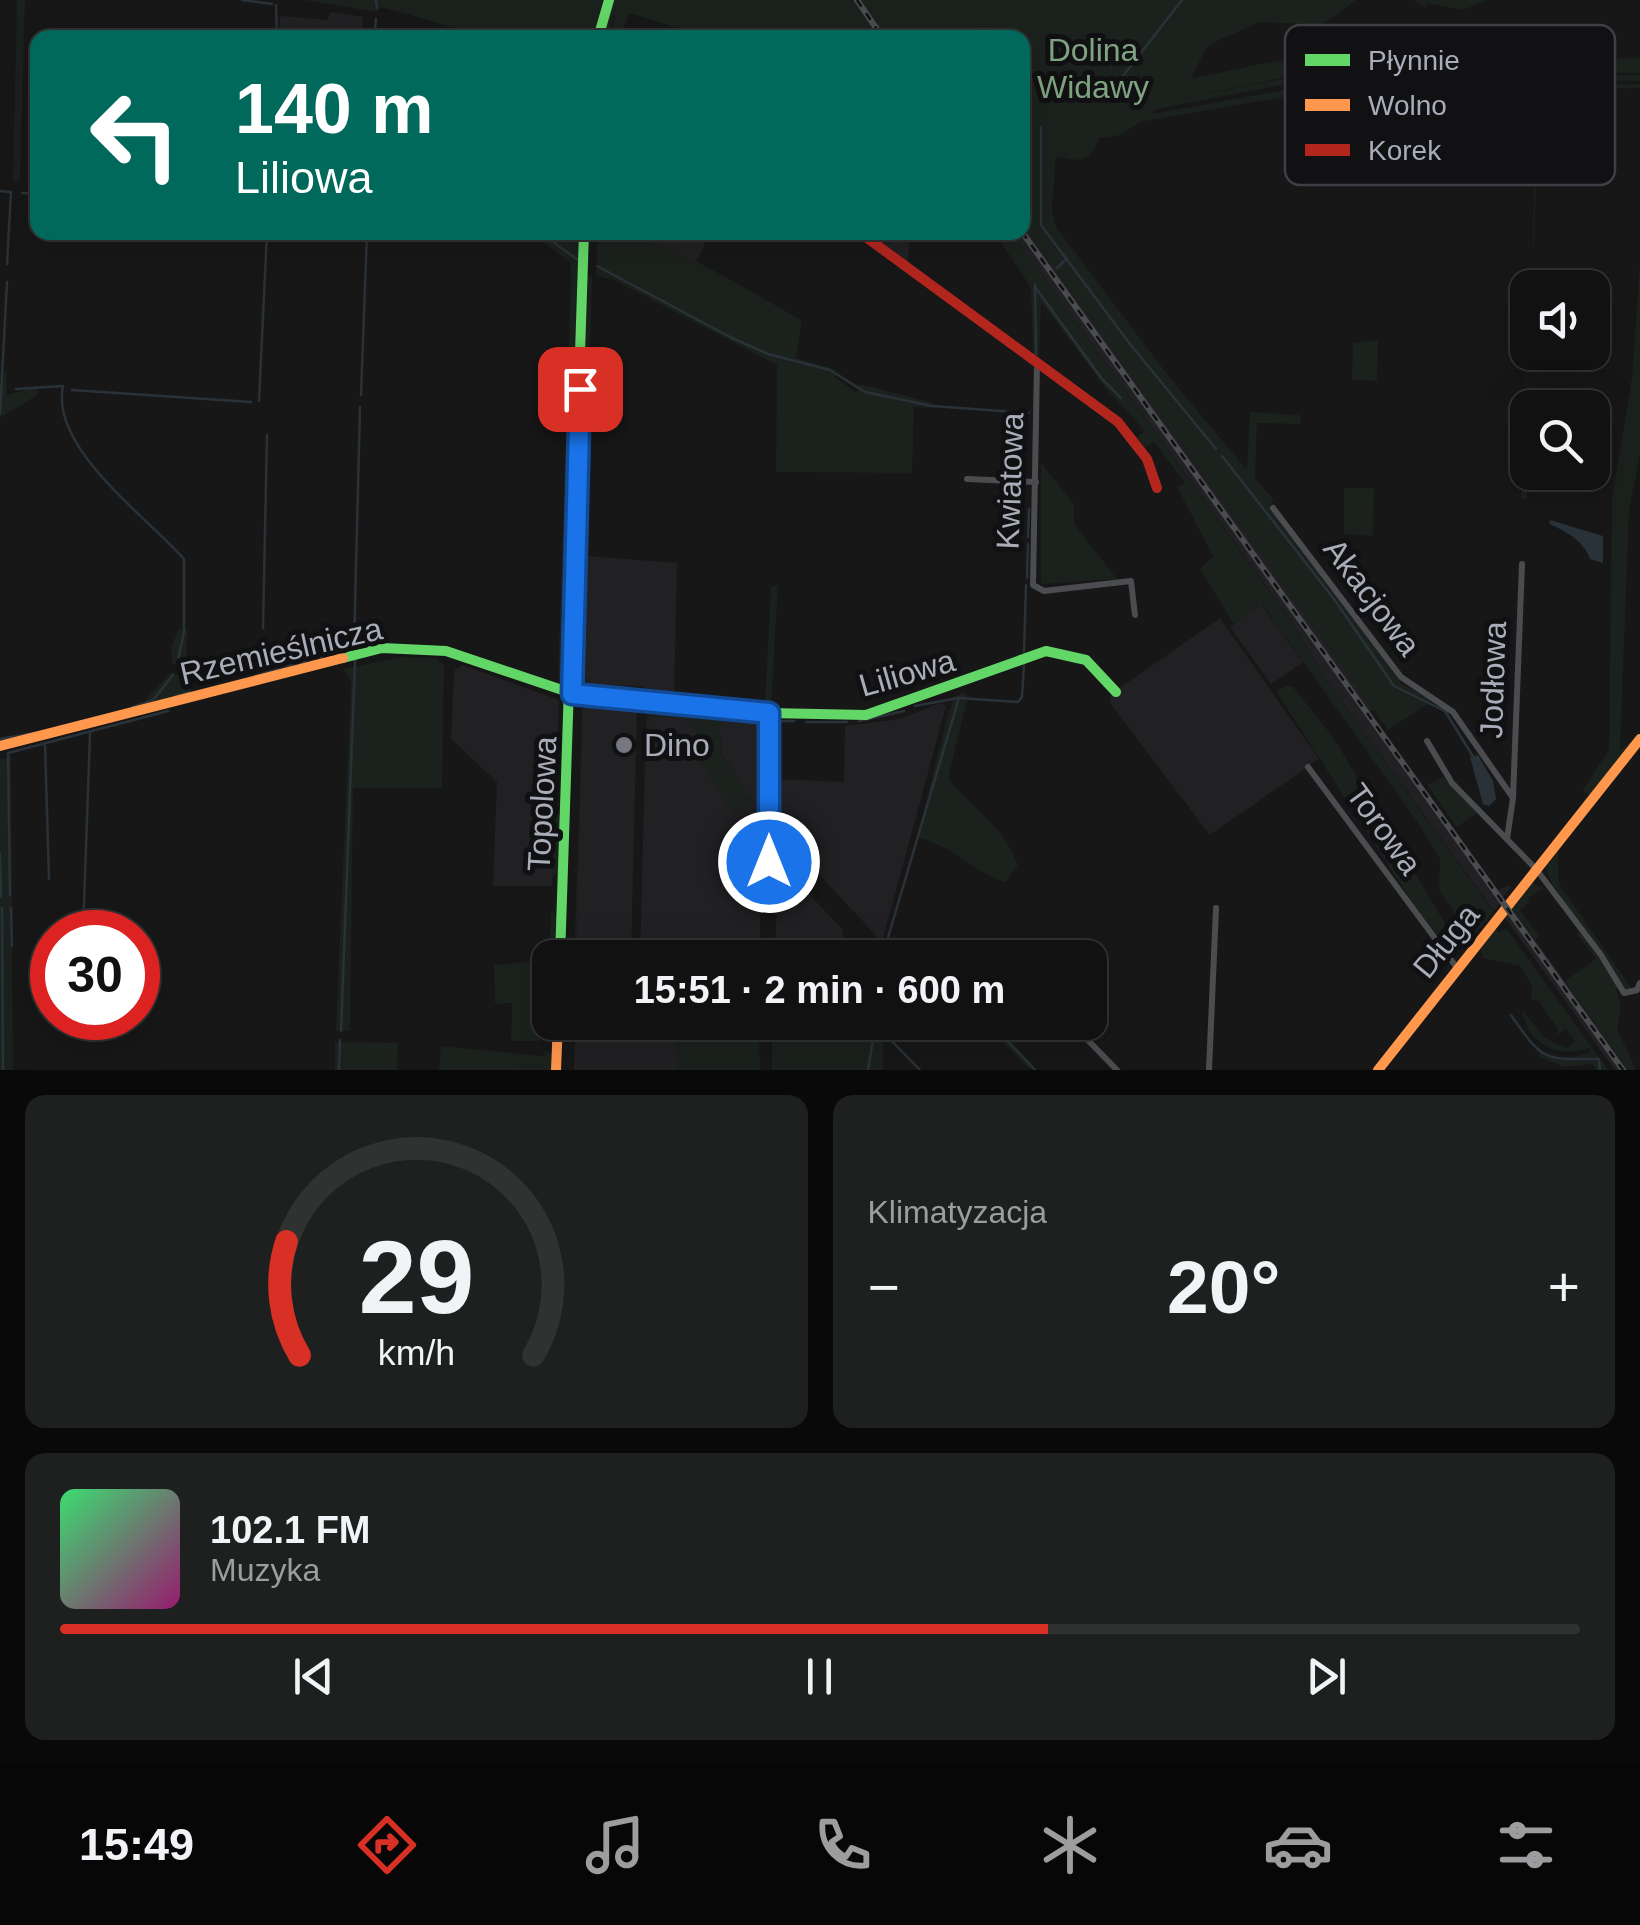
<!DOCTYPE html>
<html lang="pl">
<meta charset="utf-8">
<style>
body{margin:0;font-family:Arial,sans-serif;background:#1e1f1f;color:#f1f3f6;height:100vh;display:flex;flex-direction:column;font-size:38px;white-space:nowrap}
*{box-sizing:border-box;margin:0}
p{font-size:32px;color:#9c9d9f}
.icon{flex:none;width:55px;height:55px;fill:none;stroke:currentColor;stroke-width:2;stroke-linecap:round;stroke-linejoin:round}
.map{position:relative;height:1070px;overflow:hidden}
.side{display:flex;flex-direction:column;gap:25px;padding:25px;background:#090909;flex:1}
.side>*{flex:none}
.top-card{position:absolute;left:30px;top:30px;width:1000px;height:210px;border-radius:20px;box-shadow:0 10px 40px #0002,0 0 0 2px #303131;background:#00695c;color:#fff;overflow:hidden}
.tools{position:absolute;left:1510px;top:270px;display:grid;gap:20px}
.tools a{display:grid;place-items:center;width:100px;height:100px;border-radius:20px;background:#111;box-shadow:0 10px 40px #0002,0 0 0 2px #303131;font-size:50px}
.speed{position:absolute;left:30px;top:910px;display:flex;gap:20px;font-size:50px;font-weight:700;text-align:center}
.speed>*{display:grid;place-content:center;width:130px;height:130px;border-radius:50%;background:#111;box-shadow:0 10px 40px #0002,0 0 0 2px #303131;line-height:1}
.speed .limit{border:15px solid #d22;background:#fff;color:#111}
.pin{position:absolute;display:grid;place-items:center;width:85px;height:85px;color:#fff;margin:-42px;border-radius:20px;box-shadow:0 5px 15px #0006}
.me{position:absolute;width:110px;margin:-55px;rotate:0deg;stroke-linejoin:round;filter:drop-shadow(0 0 8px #0008)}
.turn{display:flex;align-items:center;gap:35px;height:210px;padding:0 40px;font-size:45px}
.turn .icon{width:130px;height:130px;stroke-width:2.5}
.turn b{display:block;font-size:70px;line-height:85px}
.big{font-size:75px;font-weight:700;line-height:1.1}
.side .widget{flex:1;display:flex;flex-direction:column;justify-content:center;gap:15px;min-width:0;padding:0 35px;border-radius:20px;background:#1e1f1f}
.side .dial{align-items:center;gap:0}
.dial svg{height:260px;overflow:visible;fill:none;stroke:#303131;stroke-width:7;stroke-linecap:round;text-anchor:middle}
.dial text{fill:#f1f3f6;stroke:none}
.song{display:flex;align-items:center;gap:30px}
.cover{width:120px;height:120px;border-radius:15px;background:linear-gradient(135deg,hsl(140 70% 55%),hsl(320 70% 35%))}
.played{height:10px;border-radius:5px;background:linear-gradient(90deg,#d93025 65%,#303131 65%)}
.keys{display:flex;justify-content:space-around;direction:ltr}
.heat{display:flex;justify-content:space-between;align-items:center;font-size:55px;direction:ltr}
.side .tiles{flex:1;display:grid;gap:25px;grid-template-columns:1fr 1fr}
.widget:last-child{grid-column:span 2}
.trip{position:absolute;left:532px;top:940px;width:575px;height:100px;border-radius:20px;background:#111;box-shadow:0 10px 40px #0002,0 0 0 2px #303131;font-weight:700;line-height:100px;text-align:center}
.tabs{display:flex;height:160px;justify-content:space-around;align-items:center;background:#070707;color:#9c9d9f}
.tabs .icon{width:70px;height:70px}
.tabs .active{color:#d93025}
.tabs b{font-size:45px;color:#f1f3f6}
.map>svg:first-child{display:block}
.built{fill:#212124}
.green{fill:#1b211c}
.water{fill:#2a3239}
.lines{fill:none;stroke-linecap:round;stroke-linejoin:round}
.stream{stroke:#2a3239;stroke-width:2.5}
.street{stroke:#4b4c50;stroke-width:6}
.fast{stroke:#63d668;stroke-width:10}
.slow{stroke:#ff974d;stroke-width:10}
.jam{stroke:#b3261e;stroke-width:10}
.rail-casing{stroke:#4b4c4f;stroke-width:6}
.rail{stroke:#111113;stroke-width:2.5;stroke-dasharray:8;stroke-linecap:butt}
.route-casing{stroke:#114b97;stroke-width:25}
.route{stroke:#1a73e8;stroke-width:18}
.poi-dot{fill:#757880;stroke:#111113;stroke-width:4}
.labels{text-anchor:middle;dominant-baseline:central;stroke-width:10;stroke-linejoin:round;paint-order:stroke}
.park-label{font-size:32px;fill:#7fa381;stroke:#111113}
.street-label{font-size:32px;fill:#a8adb8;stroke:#111113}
.poi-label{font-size:32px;fill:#a8adb8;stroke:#111113;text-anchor:start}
.key{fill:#111113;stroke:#3e4045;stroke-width:2.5}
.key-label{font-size:28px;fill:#a8adb8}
</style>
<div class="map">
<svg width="1640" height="1070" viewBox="0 0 1640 1070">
<rect width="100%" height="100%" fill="#171717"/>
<path class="built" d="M330,12L363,17V37H279L280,16L328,20Z
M1023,225L1373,709L1369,713L1496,890L1512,885L1496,909L1493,910L1325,678L1292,622L1012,233L1022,232Z
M614,233H710L696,262Z
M878,233H910L908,264L877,239Z
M588,556L677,563L674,698L639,686L592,685L584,674Z
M1261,604L1303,662L1271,684L1230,627Z
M1220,618L1319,759L1210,835L1110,703L1111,694Z
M462,665L559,700L552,886H493L497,782L451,739L454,671Z
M940,703L946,706L882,942L782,835H776L777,779L844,782L845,726L900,719Z
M597,706L637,709L631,957L576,958L582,709Z
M725,717L761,723L760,957L640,958L646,723L652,718H684L696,729L702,765L752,802L722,754L719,730Z
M778,861L843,930L842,957H775Z
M1512,908L1572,991L1627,1070H1615L1505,918Z
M575,1023H630V1037L637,1038L638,1023H678L677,1070H574Z"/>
<path class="green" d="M17,0H25L20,181H13Z
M303,0H1356L1322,25L1260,22L1217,41L1207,47L1191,78C1228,73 1265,60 1304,58C1416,51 1528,62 1640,58V73L1317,71L1165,102L1308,74L1640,75V81L1313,79L1157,109L1152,114L1328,82L1509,90L1520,86L1640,84V88L1540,91L1532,287L1536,91L1479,95L1306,93L1140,122L1121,135L1099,138C1091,164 1079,161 1056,157L1052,210L1056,227L1170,378L1247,470L1250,412L1300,415L1301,424L1257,423L1255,478L1274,500L1269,506L1403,685L1434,700L1388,730L1023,225L1022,38L708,37L629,13L621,37H610L616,9L607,37H488L381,7L376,12Z
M1413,0H1488L1463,10L1427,3L1426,8Z
M532,233H581L566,676L558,679L571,282L570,263Z
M598,233C664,232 744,290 802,320L796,358L836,370L835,377L857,393L859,384L934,403V408L914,407L912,473L776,472L777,365L614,280L596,276Z
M995,233H1012L1292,623L1325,678L1492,910L1496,909L1476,933L1468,932L1439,890L1440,859L1416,820L1262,604L1234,624L1200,569L1213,556L1177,487L1185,483L1154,442L1144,448L1137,437L1145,431L1108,391L1041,302L1039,359L1033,355L1031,288Z
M1640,262V454L1629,511L1620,749L1633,741L1590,795L1582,791L1609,750L1612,499L1632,377Z
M592,276L585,516L580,515L587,277Z
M1527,339V499H1521L1527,356Z
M1378,340L1377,381L1352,380L1353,343Z
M6,370L7,395L36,387L39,394L0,418V385Z
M1041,463L1074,504V524L1117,579L1041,584Z
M1344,488H1374L1373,536L1344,534Z
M581,522H585L579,689Z
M778,585L771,709L643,698L633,686L664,697L765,702L771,587Z
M179,629H188L186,654L193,663L190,671L172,663L171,647Z
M400,657L436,658L444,665L442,788H353L350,1030L336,1031L351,681L343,669Z
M171,672L188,679L192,694L151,707L146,699Z
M584,674L592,685L626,686L610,696L582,692Z
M1286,686L1293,687L1333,737L1458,945L1449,950L1414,905L1276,691Z
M962,692L967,695L966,705L948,779C974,809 1004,827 1018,865L1005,882C971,872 953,844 917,838L947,718L953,701Z
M583,703L576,957L574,958Z
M649,707L724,713L727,717L719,730L722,755L753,802L734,814L702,765L696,729L684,718H652L646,723Z
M11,757L13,1070H0V759Z
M1443,777L1477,813L1457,827L1427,785Z
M554,814L562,815L559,872L552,878Z
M1558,851L1559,884L1632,989L1625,991L1551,882L1546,867Z
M1532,883L1544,888L1528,898L1530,902L1520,910L1539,936L1535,940L1512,908Z
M551,911L558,918L557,957L550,958V1022L555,1023L554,1035L547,1042Z
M1496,928L1499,933L1506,928L1608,1070H1597L1592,1064L1564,1067L1538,1056L1543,1051L1565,1059L1591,1052L1588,1048C1558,1060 1526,1042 1522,1009L1545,1038L1566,1048L1575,1042L1566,1029L1556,1035L1558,1029L1539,1001L1531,1000L1532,986L1520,966L1483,958L1480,948Z
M1581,932L1615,981L1621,1009L1617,1028L1636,1070H1627L1565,981L1596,959L1577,934Z
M539,961L540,1041H511L512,1003L495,1004L494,965Z
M678,1023H759L760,1070H677Z
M772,1023H884L883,1070H772Z
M984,1023H995L1032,1064L1029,1069Z
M335,1042L398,1043L397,1070H335Z
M441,1046L544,1056L545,1050L552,1055L553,1070H439Z"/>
<path class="water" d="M1550,520L1603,536V563L1590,559C1583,540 1566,531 1549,524Z
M1478,755L1493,781L1496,799L1489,806L1483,804L1470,757Z"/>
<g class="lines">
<path class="stream" d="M242,0L272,4
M376,0L377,8
M276,5L277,38
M374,38L376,19
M1045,86L1048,82L1119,81L1182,0
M1041,127V225L1130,344L1216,449
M0,191L11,192L7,264
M22,193L38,194
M539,232L578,260
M597,266L732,338L768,354L830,370L865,392L932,406L1029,413
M1057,268L1067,258
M1035,284L1036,354
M1035,287L1102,379L1121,398
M16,389L63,386C50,448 146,516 184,559V632L177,665
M72,390L251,402
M361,395L367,232
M259,401L267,232
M0,414L7,282
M1222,456L1334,599L1394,686L1445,711L1474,758
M1028,537L1029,509
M1027,578L1028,544
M263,628L267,435
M1024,652L1026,585
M255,676L354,647L360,407
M176,696L190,692
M915,706L958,698
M133,707L153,700L173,675
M782,721H794
M859,721L904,711
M806,722H847
M0,739L33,733
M45,745L49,879
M0,854L1,897
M10,895L8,753L168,711
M2,908L3,1070
M11,908L12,946
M83,932L90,734
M886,958L887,941L959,698L1018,702L1022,697L1024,665
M1511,1015C1544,1063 1544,1059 1599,1059L1600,1070
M989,1022L1035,1070
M876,1025L920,1070
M341,1031L355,660
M339,1070L340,1040
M868,1070L876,1022"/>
<path class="street" d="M1037,364L1033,585L1044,591L1131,581L1135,615
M967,479L1036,482
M1273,508L1401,677L1453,712L1513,798
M1427,741L1452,783L1536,869L1601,955L1624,993L1637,990L1640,983
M1308,767L1457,968
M1507,839L1513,798L1522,564
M769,909V713
M1079,1031L1117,1070
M1209,1070L1216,908"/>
<path class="fast" d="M598,38L609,0
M343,658L382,648L446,651L580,696L769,713L866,715L1046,651L1086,660L1116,692
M560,958L584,232"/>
<path class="slow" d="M0,746L343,658
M556,1070L558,1022
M1378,1070L1640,739"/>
<path class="jam" d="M859,232L1118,422L1147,459L1157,488"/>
<defs>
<path id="rail" d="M857,0L883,38
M1022,232L1623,1070"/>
</defs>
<use href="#rail" class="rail-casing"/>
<use href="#rail" class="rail"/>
</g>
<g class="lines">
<defs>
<path id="route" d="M580,389L572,694L769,713V862"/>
</defs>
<use href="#route" class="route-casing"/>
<use href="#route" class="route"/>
</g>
<circle class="poi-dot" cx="624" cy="745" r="10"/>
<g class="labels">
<g class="park-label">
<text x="1093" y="50">Dolina<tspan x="1093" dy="37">Widawy</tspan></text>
</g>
<g class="street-label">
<text transform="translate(1010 481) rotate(-88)">Kwiatowa</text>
<text transform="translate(1372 597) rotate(53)">Akacjowa</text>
<text transform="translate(281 651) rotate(-13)">Rzemieślnicza</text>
<text transform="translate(907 673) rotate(-16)">Liliowa</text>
<text transform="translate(1493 680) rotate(-88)">Jodłowa</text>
<text transform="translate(542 804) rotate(-87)">Topolowa</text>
<text transform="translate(1384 829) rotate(54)">Torowa</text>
<text transform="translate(1446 941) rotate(-51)">Długa</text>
</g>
<g class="poi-label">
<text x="644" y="745">Dino</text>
</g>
</g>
<rect x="1285" y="25" width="330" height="160" rx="15" class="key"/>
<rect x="1305" y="54" width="45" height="12" fill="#63d668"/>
<rect x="1305" y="99" width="45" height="12" fill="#ff974d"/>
<rect x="1305" y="144" width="45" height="12" fill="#b3261e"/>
<g class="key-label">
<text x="1368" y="70">Płynnie</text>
<text x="1368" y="115">Wolno</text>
<text x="1368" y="160">Korek</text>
</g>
</svg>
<div class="tools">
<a><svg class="icon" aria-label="sound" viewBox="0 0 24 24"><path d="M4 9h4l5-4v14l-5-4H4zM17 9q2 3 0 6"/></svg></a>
<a><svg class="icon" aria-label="search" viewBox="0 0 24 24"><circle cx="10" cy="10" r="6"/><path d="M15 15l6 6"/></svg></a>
</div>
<div class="speed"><div class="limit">30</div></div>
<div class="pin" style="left:580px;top:389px;background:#d93025"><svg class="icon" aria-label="arrive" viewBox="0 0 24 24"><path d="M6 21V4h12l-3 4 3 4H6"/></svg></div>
<svg class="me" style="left:769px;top:862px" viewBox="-20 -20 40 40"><circle r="17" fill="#1a73e8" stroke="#fff" stroke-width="3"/><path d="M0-11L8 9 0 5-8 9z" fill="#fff"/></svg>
<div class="trip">15:51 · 2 min · 600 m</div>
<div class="top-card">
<div class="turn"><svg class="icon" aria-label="left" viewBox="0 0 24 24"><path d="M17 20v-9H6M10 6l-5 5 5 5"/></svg><div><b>140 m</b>Liliowa</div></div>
</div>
</div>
<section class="side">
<div class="tiles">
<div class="widget dial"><svg viewBox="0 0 100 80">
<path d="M14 69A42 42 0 1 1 86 69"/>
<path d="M14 69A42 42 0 0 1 10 34" stroke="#d93025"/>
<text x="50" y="56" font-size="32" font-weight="700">29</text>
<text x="50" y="72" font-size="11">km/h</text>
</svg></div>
<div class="widget"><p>Klimatyzacja</p>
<div class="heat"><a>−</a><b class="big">20°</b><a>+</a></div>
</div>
<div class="widget">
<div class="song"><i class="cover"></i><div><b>102.1 FM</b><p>Muzyka</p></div></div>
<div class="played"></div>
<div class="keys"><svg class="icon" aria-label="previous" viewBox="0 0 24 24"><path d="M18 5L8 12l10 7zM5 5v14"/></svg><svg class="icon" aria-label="pause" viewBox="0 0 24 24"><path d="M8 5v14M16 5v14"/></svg><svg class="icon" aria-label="next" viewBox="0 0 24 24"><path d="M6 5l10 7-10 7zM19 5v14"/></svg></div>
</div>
</div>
</section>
<nav class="tabs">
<b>15:49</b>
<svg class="icon active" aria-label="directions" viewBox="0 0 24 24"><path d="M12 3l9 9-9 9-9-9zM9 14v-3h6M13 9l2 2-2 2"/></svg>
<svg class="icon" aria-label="music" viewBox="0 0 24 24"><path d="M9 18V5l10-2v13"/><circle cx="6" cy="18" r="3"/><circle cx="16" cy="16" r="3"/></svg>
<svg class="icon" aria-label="phone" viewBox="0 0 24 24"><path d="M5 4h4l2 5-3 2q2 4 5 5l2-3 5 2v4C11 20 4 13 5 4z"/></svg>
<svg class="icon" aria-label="climate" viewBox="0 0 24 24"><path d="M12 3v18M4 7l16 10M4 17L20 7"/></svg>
<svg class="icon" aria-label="car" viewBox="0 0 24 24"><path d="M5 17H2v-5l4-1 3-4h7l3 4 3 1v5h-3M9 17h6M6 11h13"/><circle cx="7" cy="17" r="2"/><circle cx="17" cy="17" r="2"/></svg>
<svg class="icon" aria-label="filters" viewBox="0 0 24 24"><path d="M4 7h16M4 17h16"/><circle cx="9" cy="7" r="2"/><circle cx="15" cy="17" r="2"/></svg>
</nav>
